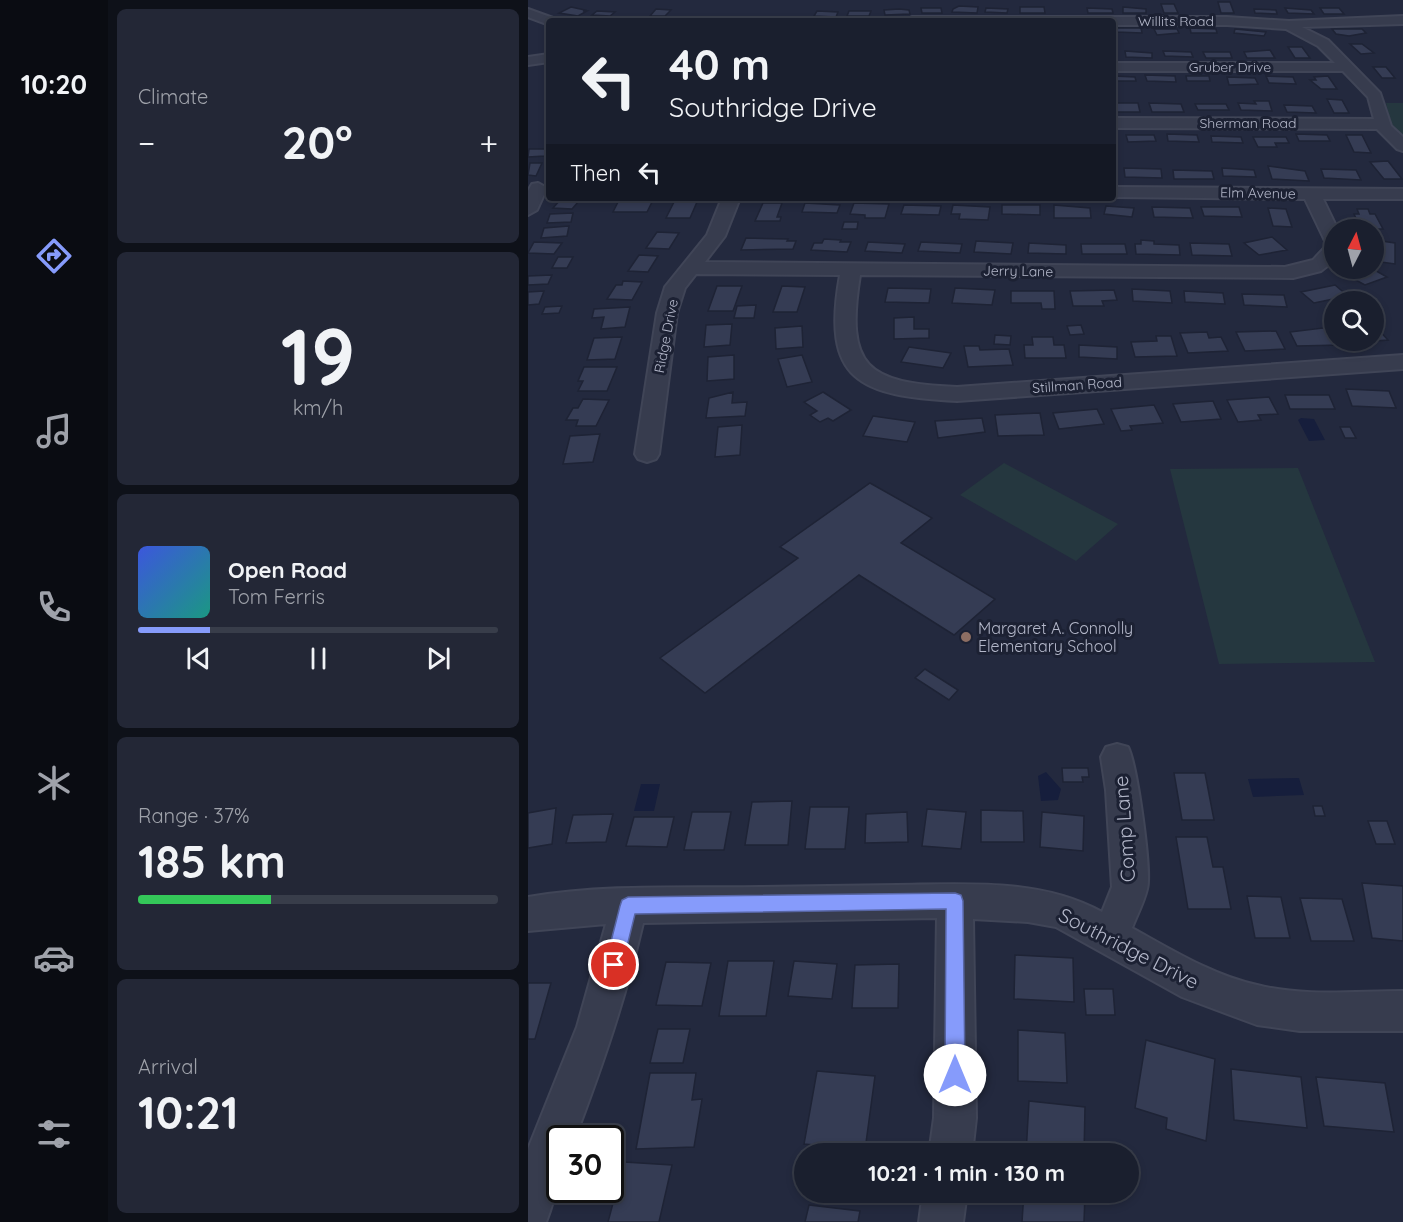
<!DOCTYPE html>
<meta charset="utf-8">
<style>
body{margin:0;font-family:Quicksand,sans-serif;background:#232736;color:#f1f3f6;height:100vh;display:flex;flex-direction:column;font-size:22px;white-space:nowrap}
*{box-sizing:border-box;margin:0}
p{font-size:20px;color:#9fa2aa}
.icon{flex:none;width:33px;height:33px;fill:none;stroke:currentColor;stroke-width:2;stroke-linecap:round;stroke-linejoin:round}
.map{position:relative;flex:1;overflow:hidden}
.sheet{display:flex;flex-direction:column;gap:9px;padding:9px;background:#0e1119;width:420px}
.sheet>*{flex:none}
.hud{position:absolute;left:18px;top:18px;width:570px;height:183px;border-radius:6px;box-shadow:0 3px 9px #0003,0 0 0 2px #383d4a;background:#1a1f2e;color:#f1f3f6;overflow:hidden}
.needle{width:39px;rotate:6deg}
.tools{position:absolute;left:796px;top:219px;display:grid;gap:12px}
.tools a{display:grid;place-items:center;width:60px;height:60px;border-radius:50%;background:#1a1f2e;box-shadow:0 3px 9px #0003,0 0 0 2px #383d4a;font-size:30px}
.speed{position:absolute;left:18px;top:1125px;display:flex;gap:12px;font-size:30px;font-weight:700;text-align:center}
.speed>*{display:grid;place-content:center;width:78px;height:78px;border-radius:50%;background:#1a1f2e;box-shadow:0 3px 9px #0003,0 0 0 2px #383d4a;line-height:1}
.speed .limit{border:3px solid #111;border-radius:9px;background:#fff;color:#111}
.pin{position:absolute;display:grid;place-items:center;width:51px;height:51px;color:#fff;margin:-26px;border:3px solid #fff;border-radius:50%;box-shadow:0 2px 6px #0007}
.me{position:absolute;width:66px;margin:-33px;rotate:0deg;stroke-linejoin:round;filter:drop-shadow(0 0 4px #0008)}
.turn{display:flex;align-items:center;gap:21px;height:126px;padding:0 24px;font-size:27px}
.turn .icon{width:78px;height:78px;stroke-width:2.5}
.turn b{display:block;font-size:42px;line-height:51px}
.then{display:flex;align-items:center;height:57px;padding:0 24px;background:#0003;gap:12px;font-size:22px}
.big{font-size:45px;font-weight:700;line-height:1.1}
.sheet .card{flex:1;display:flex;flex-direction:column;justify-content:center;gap:9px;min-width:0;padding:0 21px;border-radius:9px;background:#232736}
.sheet .dial{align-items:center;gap:0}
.dial b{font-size:78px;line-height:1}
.song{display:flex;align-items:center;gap:18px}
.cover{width:72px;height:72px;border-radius:9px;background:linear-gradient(135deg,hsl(230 70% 55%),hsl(170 70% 35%))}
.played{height:6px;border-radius:3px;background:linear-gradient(90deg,#869bfb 20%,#383d4a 20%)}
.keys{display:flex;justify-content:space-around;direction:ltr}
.heat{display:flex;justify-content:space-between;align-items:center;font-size:33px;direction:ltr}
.charge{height:9px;border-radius:4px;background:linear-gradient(90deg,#34c759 37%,#383d4a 0)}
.trip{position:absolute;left:266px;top:1143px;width:345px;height:60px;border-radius:30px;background:#1a1f2e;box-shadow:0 3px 9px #0003,0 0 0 2px #383d4a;font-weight:700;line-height:60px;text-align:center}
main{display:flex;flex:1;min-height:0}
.dock{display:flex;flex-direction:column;width:108px;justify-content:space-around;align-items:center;background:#0a0c12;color:#9fa2aa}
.dock .icon{width:42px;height:42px}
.dock .current{color:#869bfb}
.dock b{font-size:27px;color:#f1f3f6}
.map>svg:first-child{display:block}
.green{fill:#25373f}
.water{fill:#161e3c}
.building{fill:#353c54;stroke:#1e2335;stroke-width:1.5}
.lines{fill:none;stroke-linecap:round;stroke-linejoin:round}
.minor-casing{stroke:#404557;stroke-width:4}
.minor{fill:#373c4e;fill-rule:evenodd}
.route{fill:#869bfb;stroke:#5765a3;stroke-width:1.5}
.education-dot{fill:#8d6e63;stroke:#1c2133;stroke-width:2}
.labels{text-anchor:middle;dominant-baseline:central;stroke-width:6;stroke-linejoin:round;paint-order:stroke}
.far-street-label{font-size:14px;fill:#b3b7c9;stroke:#1c2133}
.poi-label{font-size:16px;fill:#b3b7c9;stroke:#1c2133;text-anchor:start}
.near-street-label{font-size:20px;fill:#b3b7c9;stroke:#1c2133}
</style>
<main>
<nav class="dock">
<b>10:20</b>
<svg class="icon current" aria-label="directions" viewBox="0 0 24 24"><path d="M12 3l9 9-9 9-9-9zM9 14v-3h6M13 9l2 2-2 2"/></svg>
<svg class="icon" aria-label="music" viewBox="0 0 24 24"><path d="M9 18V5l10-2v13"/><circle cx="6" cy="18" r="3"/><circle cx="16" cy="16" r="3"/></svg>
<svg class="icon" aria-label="phone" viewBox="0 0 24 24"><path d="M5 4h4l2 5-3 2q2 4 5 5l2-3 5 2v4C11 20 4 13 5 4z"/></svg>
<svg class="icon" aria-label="climate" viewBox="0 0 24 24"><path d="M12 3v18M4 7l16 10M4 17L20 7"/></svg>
<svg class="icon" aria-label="car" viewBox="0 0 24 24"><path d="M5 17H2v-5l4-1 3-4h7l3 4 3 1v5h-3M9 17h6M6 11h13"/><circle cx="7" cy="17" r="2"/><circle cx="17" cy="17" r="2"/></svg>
<svg class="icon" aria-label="filters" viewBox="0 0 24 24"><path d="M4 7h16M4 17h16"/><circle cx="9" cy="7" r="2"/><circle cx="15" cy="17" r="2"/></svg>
</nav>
<section class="sheet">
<div class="card"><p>Climate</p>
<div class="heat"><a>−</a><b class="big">20°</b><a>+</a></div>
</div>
<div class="card dial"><b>19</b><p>km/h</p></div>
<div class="card">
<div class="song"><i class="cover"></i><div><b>Open Road</b><p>Tom Ferris</p></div></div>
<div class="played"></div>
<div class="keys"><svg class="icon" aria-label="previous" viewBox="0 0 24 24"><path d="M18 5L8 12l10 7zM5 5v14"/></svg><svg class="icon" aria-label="pause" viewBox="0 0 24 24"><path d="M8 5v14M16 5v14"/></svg><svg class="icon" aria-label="next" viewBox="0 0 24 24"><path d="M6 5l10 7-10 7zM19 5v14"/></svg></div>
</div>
<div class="card"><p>Range · 37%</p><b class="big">185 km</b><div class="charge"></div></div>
<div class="card"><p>Arrival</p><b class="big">10:21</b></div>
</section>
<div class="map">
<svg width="875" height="1222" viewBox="0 0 875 1222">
<rect width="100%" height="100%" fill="#23293e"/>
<path class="green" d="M858,103H875V137L863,124Z
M476,463L590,524L548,561L432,495Z
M770,468L847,662L691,664L642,469Z"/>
<path class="water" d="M773,418L786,419L797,440L781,441L770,420Z
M518,772L533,789L530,800L513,801L510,776Z
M771,778L776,795L725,797L720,779Z
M113,784H132L126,811H106Z"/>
<path class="building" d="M690,2H702L706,13H693Z
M633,4H646L650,13H636Z
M431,6L450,7L449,13L424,12L425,9Z
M43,7L57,10L55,11H59L50,16L31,13Z
M492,7H516L517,13H492Z
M595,7L618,9V13H595Z
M393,8H413L414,13H394Z
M458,8L480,9L479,13L457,12Z
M559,8L584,9L585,13H560Z
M757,8L783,10L786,14L760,13Z
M792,8H811L816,14H796Z
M128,9L143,10L137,16H122Z
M371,9L381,10L382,14L357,15L356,10Z
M726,9L748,10L749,14L727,13Z
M69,11L87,12L82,16L64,15Z
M289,11L310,12L308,17L286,16Z
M321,11H343L341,16H319Z
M587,28H613L614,33L588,32Z
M662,28L688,29L689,33H663Z
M626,29H649L651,33L629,35Z
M707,29L738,32L736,36L706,33Z
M804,29H834L838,33L821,36L808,34Z
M822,44H834L846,53L833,54Z
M760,47H774L782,58H767Z
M742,50L747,58H719L716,52Z
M597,51L624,53V58L598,57Z
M635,51L663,52L665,57L637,56Z
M675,52H702L704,58H678Z
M845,67H858L867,78H854Z
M617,75L647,76L648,82L619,81Z
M585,76L607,77L608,81H585Z
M658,76H681L682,81H659Z
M738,76L765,77L768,84L741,83Z
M800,76L809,89H793L782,80H788L786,77Z
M699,77L727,78L730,84L701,85Z
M799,99L814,100L821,113H806Z
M726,101H741L744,111L713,110L710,103L728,104Z
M588,103H610L612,112H585Z
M621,103L653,104L656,112H624Z
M667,104H698L701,110H670Z
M756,105L784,106L788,113L759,112Z
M639,134L669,135L671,142L640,141Z
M768,134L799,135L802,141H771Z
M598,135H626L628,141L600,142Z
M818,135H834L843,153L826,152Z
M683,136L713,137L715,143L684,142Z
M725,137H758L761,143H747L749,147H730Z
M1,149H21L17,156L0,157Z
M860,161L874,179H856L842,162Z
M2,163H14L8,176L0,175Z
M740,166L777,171L781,181L744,179Z
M596,168L633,169L634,178L597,177Z
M694,168L726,170L728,177L695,176Z
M793,169L828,170L833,180L796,178Z
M645,170L684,171L686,179H646Z
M32,200L51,201L44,209L25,208Z
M90,202H124L119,212H85Z
M146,202H169L162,218H138Z
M235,203H254L249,217H253L252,221H227Z
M277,203L312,205L309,213L274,212Z
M326,203L361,204L357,218H337V215L322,214Z
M376,205L413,206L411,215L373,214Z
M425,205L462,207L460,220L431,219L432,214H423Z
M474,205H512V215L474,214Z
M526,205L562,208L563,218H526Z
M578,206L606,208L604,217L576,214Z
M624,207L662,208L665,218L626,217Z
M673,207H711L714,217L676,216Z
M740,208L758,209L764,227L745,226Z
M829,209H840L842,214H847L855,229H833L826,214H831Z
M45,213L43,222L19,223L22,214Z
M316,222H330L329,229H314Z
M41,226L39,236L13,238L16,228Z
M129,232L151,233L141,249L118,248Z
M744,237L759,250L731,255L716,243Z
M218,238L260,239L259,241H268L265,249L213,250Z
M296,239L313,240L312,242H323L319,252L283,250L286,243H294Z
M613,240L626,241V244L651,245L652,255L608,254L607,244H613Z
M846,240L867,243V264L846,261Z
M448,241L485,243L483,254L446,252Z
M6,242L34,243L26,254L0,253Z
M340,242L377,244L374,253L337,251Z
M393,242L434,244L432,253L390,251Z
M501,243L538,245V254L500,253Z
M662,243L701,244L704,256L664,255Z
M553,244H597L599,254H554Z
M111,255L130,256L120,272L100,271Z
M30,257H45L39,268H24Z
M843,268L859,277L837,285L820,276Z
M24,275L20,284L0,285V276Z
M95,281L114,282L104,300L79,299L88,285H94Z
M807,285L820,296L786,303L773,292Z
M189,286H214L205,311H180Z
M254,286L277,287L269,312H245Z
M360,288L403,289L401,303L357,302Z
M427,288L467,290L464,305L424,303Z
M604,289L642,291L644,303L605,301Z
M586,290L589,300L574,301L576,306H545L542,291Z
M16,291L11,304L0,305V292Z
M483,291H526L527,309H514L513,303H483Z
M656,291L695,293L697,304L657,302Z
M714,294L756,295L759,307L716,305Z
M228,305L226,318H206L209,306Z
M34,306L31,313L14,314L17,307Z
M102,307L97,327L73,329L76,317L64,318L66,309Z
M386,317V329H401V338L366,339V318Z
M204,324L202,345L176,347L178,325Z
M553,325L556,334L542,335L539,326Z
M846,325L860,340L831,342L846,340Z
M274,326L275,347L248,349L247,328Z
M803,327L807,340H811L813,345L769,346L762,332Z
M748,331L757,349L717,351L708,332Z
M679,332L681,338L693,337L700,351L660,353L652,333Z
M467,335L483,336L482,345L466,344Z
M628,336H643L649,356L607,357L603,342L629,341Z
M94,337L87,359L59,360L66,338Z
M504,337H525L526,345H536L538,358H497L496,345H505Z
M551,345L589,347V359L551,357Z
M436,346H451L452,350L481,349L485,365L440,367Z
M381,347L423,353L415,368L373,362Z
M206,355V379L179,381L180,357Z
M274,355L284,382L259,387L250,359Z
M56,367H89L79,391H50L55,381H50Z
M818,389L861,391L868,408L824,406Z
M205,392L204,403L219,402L217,416L178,418L181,398Z
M295,392L323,410L305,421L300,418L292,422L282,415L289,411L276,402Z
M757,395H801L807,409H762Z
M741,397L750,414L730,415L733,420L710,422L699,400Z
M55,399L81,400L68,426H48L50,420H38L45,408H50Z
M685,401L693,419L653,422L645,404Z
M626,405L635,423L602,426L604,430L593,431L583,409Z
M569,409L576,424L531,429L525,413Z
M512,413L516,435L470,436L467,415Z
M345,416L387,422L379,442L335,436Z
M454,418L457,432L410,438L407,421Z
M214,425L212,455L187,457L190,427Z
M812,427H822L828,438H817Z
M72,434L65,462L35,464L42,436Z
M342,483L404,518L373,543L467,599L426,635L331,575L177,693L132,658L270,558L252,547Z
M397,669L430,690L421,700L387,678Z
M534,768H560L561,777H554L555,782H535Z
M646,773H677L686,820H654Z
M264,801L260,845H217L224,802Z
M785,806H794L797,816H787Z
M282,807H321L317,849H277Z
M28,808L24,844L0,848V813Z
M399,809L438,812L433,849L394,846Z
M453,810L495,811L496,842H453Z
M164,812H203L196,850H156Z
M379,812L380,842L337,843L338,814Z
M514,812L556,816L555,851L512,847Z
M85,814L78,842L38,843L45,815Z
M106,817H146L139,847L98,846Z
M840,821H859L867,844H848Z
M648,837H679L685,867H695L703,909H660Z
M834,883L875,886V941L844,938Z
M719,896L753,897L762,938H727Z
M772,898L814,899L826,941H783Z
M487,955L545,958L546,1002L486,999Z
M200,961H246L238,1016H191Z
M266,961L309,964L304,999L260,996Z
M138,962L183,963L174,1006L128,1005Z
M371,964L370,1008H324L327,965Z
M0,983H23L7,1039H0Z
M556,989H585L587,1015H558Z
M130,1029H162L155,1063H122Z
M490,1030L537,1033L539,1083L490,1081Z
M618,1040L687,1059L678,1141L638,1129L639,1118L607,1108Z
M703,1069L773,1077L779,1128L706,1120Z
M289,1071L347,1076L337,1150L276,1144Z
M122,1073H168L164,1100L174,1099L166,1147L108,1149Z
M788,1077L857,1083L866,1132L796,1126Z
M501,1101L557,1107L556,1154H498Z
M96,1162L144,1165L131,1222H80Z
M496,1192L557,1194L556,1222H494Z
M281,1205L332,1211L330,1222H277Z"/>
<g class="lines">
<defs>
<path id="minor" d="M0,9L25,18L27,21H21V25L0,17Z
M875,16V24L774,27L800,40L852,93L863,126L875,137V151L869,149L849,129L585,128V118L846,119L840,97L815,71H585V63H807L790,46L758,29L699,25H585V21H378L384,17H699L761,21Z
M21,54V62L0,65V57Z
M10,183L19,188L9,210L0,215V191L4,184Z
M585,187L875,189V199H795L810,230H807V260L793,271L765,278L332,275C317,368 339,383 429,387L875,355V369L429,401C331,396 293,381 312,275L168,274L157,288L149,313L131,454L128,459L119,462L110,459L107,454L129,313L137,287L179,235L194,198H212L197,236L177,262L757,267L785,260L799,245L777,199L585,197Z
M589,744L600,747C609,765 624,871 619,889C616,902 609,915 604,928C644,950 684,975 729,985C776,997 827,991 875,991V1031H772L729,1025L654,997L528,927L500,922L445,919L448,1118L444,1154H401L406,1118L409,918L115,923C97,1000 75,1064 47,1138H32C32,1170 30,1192 18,1222H0V1149L49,1027L78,924L0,931V897C76,884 155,888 232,887C278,886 323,886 369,885C436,884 513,878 574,912L584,887L578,790L573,757L578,747Z
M395,1192H439L435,1222H391Z"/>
</defs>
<use href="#minor" class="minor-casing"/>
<use href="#minor" class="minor"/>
</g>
<path class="route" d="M427,893L433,895L435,901L437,1075L434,1082L427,1084L420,1082L417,1075L418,909L107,914L93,971L86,974L80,971L77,965L92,906L94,900L100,897Z"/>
<circle class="education-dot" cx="438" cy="637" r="6"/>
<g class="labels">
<g class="far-street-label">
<text x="648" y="21">Willits Road</text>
<text x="702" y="67">Gruber Drive</text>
<text x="720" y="123">Sherman Road</text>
<text transform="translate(730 193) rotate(1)">Elm Avenue</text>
<text transform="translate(490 271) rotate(1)">Jerry Lane</text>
<text transform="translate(138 336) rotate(-79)">Ridge Drive</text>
<text transform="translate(549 385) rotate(-4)">Stillman Road</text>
</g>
<g class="poi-label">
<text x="450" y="628">Margaret A. Connolly<tspan x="450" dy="18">Elementary School</tspan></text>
</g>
<g class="near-street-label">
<text transform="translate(596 829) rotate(-94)">Comp Lane</text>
<text transform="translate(601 948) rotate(27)">Southridge Drive</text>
</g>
</g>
</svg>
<div class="tools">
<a><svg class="needle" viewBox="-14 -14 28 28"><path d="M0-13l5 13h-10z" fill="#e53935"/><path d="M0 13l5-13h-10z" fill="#9fa2aa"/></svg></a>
<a><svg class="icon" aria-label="search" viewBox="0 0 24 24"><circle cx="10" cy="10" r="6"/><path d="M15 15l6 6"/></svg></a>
</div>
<div class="speed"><div class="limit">30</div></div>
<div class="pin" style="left:86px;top:965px;background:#d93025"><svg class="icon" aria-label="arrive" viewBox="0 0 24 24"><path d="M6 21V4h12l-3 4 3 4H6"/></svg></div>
<svg class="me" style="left:427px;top:1075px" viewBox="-20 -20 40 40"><circle r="19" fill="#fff"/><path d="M0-13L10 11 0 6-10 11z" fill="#869bfb"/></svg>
<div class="trip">10:21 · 1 min · 130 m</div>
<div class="hud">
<div class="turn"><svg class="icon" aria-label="left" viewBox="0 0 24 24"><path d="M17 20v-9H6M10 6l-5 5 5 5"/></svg><div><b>40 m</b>Southridge Drive</div></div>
<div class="then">Then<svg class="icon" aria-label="left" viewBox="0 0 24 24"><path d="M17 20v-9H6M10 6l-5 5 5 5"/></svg></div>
</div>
</div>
</main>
